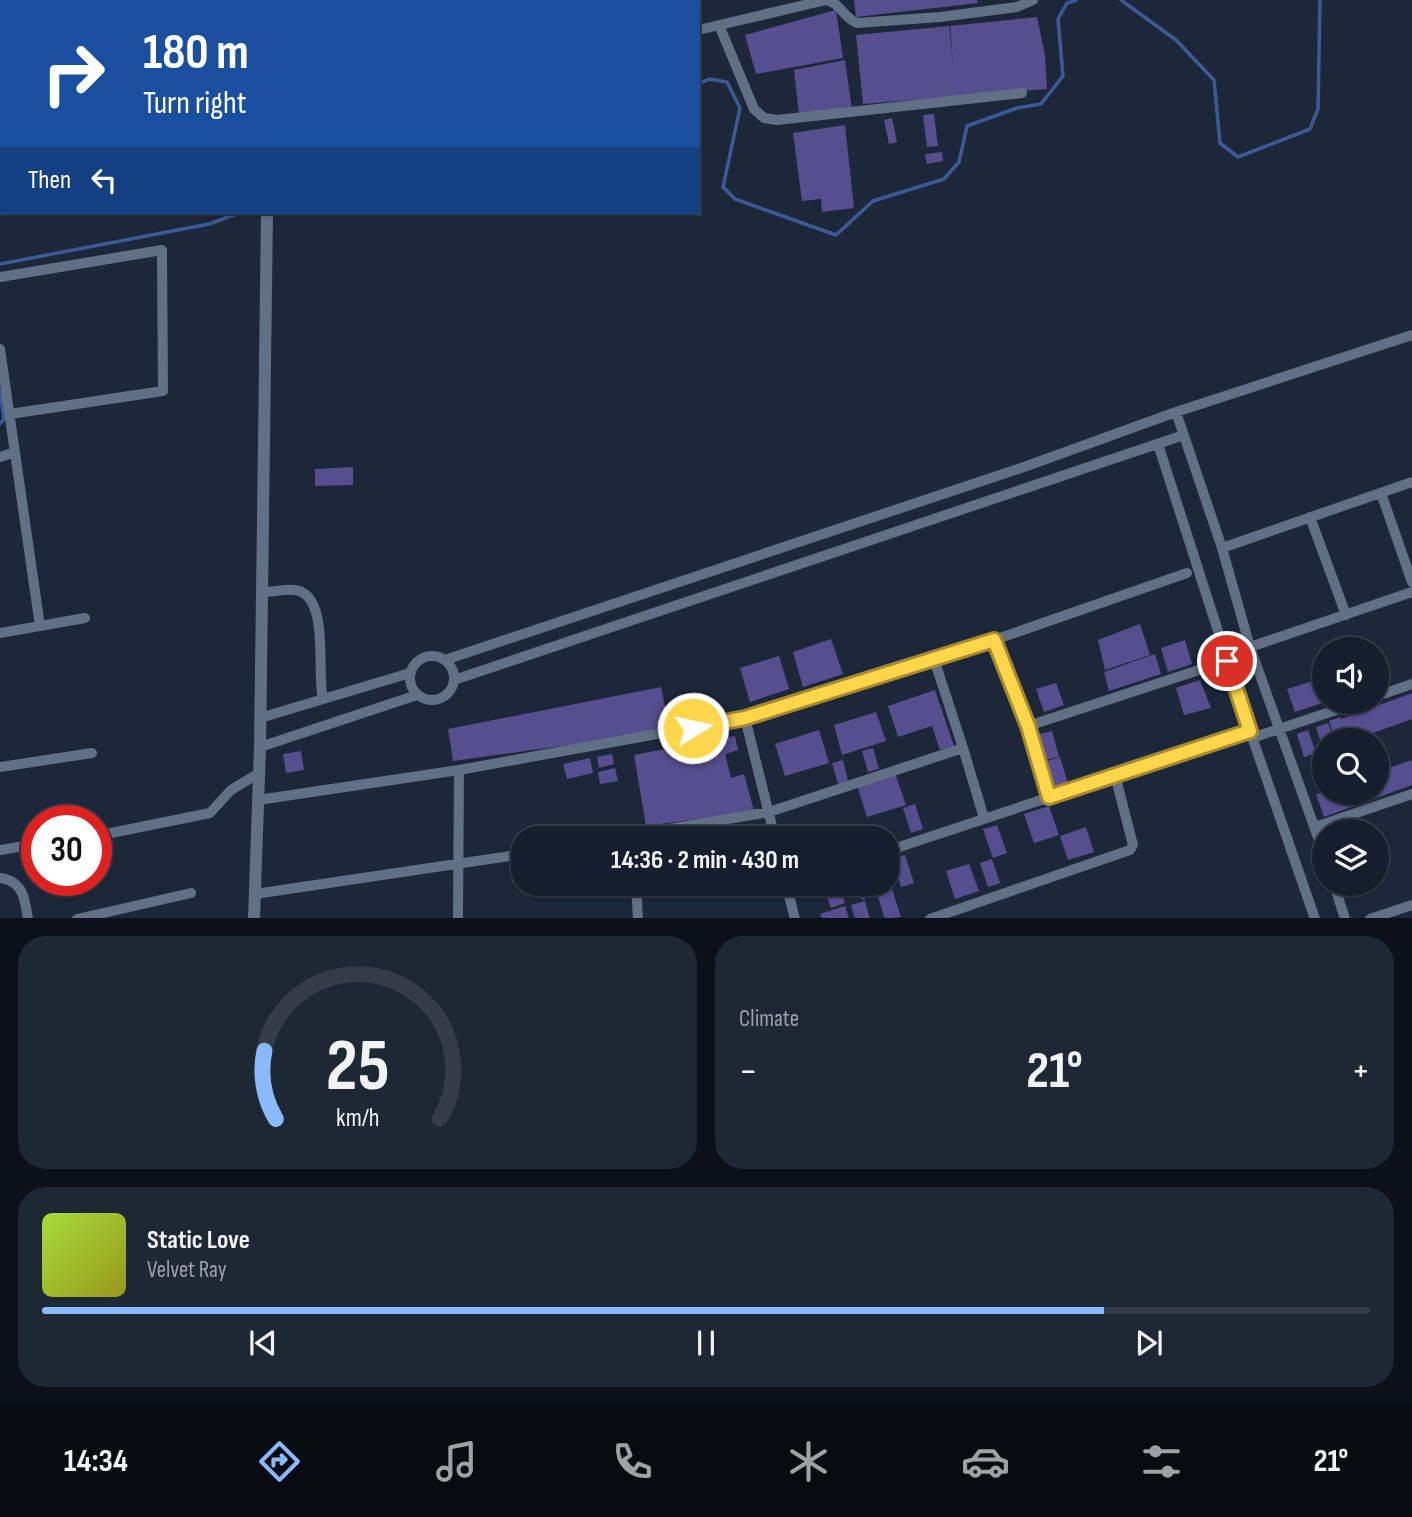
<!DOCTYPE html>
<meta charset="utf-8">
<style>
body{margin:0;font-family:"Sofia Sans Condensed",sans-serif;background:#1e2734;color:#f1f3f6;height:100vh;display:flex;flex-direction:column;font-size:26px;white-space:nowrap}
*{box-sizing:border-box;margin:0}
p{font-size:23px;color:#9da2a9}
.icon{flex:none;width:38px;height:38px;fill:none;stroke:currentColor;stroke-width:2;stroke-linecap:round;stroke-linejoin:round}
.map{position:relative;height:918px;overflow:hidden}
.sheet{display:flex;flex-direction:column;gap:18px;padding:18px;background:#0c1018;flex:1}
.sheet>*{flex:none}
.guide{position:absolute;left:0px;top:0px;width:700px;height:214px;box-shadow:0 2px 5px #0004,0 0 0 2px #343c48;background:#1a4fa0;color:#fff;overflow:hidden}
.fabs{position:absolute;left:1312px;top:637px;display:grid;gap:14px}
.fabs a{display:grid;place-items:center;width:77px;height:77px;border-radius:50%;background:#151e2c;box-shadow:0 2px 5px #0004,0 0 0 2px #343c48;font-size:35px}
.speed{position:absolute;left:21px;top:805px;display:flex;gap:14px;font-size:35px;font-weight:700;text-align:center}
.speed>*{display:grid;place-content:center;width:91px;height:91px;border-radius:50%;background:#151e2c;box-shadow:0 2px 5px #0004,0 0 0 2px #343c48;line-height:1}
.speed .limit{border:10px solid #d22;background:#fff;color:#111}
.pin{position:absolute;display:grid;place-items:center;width:60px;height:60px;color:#fff;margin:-30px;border:4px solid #fff;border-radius:50%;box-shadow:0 2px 7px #0007}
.me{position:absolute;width:77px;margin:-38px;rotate:80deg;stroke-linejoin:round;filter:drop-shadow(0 0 5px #0008)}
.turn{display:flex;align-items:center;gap:24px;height:147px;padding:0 28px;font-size:32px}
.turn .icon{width:91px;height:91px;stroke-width:2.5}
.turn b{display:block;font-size:49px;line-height:60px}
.then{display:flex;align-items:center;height:66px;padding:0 28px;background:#0003;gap:14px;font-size:26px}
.big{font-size:52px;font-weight:700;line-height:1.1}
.sheet .card{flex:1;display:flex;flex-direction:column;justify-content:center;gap:10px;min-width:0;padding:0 24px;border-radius:28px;background:#1e2734}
.sheet .dial{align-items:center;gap:0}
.dial svg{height:182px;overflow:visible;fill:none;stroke:#343c48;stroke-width:7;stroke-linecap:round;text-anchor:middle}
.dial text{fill:#f1f3f6;stroke:none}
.song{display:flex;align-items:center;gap:21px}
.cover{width:84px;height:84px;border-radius:10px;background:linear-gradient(135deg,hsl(80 70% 55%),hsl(60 70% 35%))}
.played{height:7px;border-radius:4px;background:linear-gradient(90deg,#89bafc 80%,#343c48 80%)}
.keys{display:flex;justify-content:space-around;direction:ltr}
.heat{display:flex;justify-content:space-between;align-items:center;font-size:38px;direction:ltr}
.sheet .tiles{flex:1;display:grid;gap:18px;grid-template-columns:1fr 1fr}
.card:last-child{grid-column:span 2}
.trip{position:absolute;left:511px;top:826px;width:388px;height:70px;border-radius:28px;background:#151e2c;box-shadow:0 2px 5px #0004,0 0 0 2px #343c48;font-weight:700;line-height:70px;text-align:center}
.tab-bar{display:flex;height:112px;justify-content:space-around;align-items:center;background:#080c12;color:#9da2a9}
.tab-bar .icon{width:49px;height:49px}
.tab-bar .selected{color:#89bafc}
.tab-bar b{font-size:32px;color:#f1f3f6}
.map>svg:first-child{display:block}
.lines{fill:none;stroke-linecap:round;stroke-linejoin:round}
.stream{stroke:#3d5a97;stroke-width:3.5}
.building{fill:#574e8f}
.minor{stroke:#627086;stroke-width:10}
.tertiary{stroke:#627086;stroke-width:12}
.route-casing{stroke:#a68a30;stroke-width:18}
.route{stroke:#ffd54a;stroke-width:12}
</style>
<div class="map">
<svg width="1412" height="919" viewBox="0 0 1412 919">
<rect width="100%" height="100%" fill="#1c283a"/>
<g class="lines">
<path class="stream" d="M1121,0L1176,40L1214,80L1220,143L1238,157L1310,129L1318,109L1320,0
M698,84L709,79L727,82L740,108L723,187L735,199L836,235L873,201L944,179L959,162L967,126L1017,108L1041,104L1063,76L1058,19L1067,3L1076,0
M0,264L209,224L242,212
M0,391L4,419L0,424"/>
</g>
<path class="building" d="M854,0H977L978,3L856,17Z
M836,10L843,58L756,74L745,35Z
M1037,17L1045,55L1047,89L863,104L856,35L949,26L953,63L950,26Z
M845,60L852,110L799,115L794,70Z
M934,114L938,146L927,147L923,115Z
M892,118L897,142L889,144L884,120Z
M845,125L854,208L822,212L821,199L802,201L793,133Z
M942,152L943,161L927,164L925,154Z
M353,467V485L315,486V469Z
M1140,624L1150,655L1105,670L1098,640Z
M831,639L843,674L803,687L793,652Z
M1185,640L1192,664L1168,672L1161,648Z
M1155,654L1161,674L1109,691L1104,672Z
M779,656L789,689L750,702L740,668Z
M1325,677V702L1295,712L1287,689Z
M1200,680L1211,708L1184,715L1176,688Z
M1056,683L1064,705L1044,712L1036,689Z
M661,687L670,731L453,761L448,729Z
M935,690L954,746L940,750L932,726L898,737L888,706Z
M1412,693V719L1353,740H1335L1329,721L1340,717L1341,719Z
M876,712L886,741L842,755L834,725Z
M1328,723L1334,740H1325L1324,752L1316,727Z
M819,730L829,763L785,776L775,744Z
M1308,730L1316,753L1304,757L1297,734Z
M1052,731L1059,757L1041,761L1035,735Z
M735,736L738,750L725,754L731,778L744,774L754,811L646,826L634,755Z
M873,748L879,769L868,772L862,751Z
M301,751L304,770L286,773L283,754Z
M612,754L614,764L599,768L597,757Z
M1060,757L1068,783L1050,789L1041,763Z
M590,758L593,773L567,779L563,764Z
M843,760L848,781L838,784L832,763Z
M1412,760V785L1324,817L1316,794L1325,791V793H1377V772Z
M615,768L618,781L600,784L598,772Z
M895,773L906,805L867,817L857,785Z
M915,804L923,829L911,833L903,808Z
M1049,806L1059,835L1034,843L1024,814Z
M997,825L1007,853L993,858L983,829Z
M1086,827L1094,852L1068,860L1060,836Z
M905,855L914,883L901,887L892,859Z
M992,859L1000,883L988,887L980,863Z
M969,864L979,891L955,899L946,871Z
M823,884H839L845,903L831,908Z
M857,884H871L875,895L862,900Z
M892,889L901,917L885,919L877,894Z
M865,901L870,919H855L851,905Z
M845,906L849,919H822L820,914Z"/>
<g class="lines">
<path class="minor" d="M456,0V2
M668,0V2
M826,0C841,3 844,19 857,23L940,17L1017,7L1033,0
M467,2L472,0
M719,25L754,109L764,118L777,120L1022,93
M698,30L826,0
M0,277L162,250L163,391L10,414
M0,349L40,626
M1176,412L1222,548L1250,647L1325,857
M1158,444L1250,731L1315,919
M0,457L15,452
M1381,493L1412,582
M1310,517L1346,615
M1222,548L1412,482
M262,592C272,592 285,589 295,590C331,595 316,674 323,699
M0,633L85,618
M994,640L1028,726L1202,669
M1250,647L1412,592
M410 678a22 22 0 1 1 44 0a22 22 0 1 1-44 0Z
M934,659L963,748
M445,660L1024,467L1176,412L1412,335
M454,680L1184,435
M1377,696L1412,684
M260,718L410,673
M1028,726L1049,797
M1252,738L1360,702
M260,747L417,695
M0,767L92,753
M258,800L459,770L745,718
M1315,827L1412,794
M96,836L210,813L231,790L259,773
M615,838L769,812L963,748L984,818
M775,838L745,718L994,640L1187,573
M0,850L37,844
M887,851L1250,731
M0,878C23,881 25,899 28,919
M636,884L638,919
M786,884L795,919
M1334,884L1345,919
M255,894L523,854
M77,919L191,893
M458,919L459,770
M930,919L1130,850L1133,845L1115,775
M1370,919L1412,905"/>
<path class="tertiary" d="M214,0L215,2
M254,919L260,747L267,212"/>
</g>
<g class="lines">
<defs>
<path id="route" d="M693,728L745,718L994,640L1028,726L1049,797L1250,731L1227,661"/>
</defs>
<use href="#route" class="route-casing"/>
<use href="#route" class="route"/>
</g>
</svg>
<div class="fabs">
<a><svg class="icon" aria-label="sound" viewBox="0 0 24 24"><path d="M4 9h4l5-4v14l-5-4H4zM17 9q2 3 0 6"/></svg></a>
<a><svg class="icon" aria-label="search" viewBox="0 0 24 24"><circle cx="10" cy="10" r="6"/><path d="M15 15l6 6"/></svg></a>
<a><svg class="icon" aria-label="layers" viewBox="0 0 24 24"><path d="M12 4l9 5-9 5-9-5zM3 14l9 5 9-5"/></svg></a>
</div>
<div class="speed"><div class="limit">30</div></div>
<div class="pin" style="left:1227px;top:661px;background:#d93025"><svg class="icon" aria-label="arrive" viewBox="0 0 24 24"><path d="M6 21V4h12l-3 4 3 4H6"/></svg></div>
<svg class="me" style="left:693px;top:728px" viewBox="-20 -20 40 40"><circle r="17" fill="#ffd54a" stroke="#fff" stroke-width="3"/><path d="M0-11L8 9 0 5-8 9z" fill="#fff"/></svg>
<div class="trip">14:36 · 2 min · 430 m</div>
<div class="guide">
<div class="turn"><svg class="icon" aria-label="right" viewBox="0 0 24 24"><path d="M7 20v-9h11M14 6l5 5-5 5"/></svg><div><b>180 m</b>Turn right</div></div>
<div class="then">Then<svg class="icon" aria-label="left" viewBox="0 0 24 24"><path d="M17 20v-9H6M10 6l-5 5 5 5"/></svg></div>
</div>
</div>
<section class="sheet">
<div class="tiles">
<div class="card dial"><svg viewBox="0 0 100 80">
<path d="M14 69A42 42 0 1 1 86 69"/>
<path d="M14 69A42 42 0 0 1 9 39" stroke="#89bafc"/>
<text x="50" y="56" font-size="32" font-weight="700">25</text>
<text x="50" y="72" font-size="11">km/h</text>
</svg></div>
<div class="card"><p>Climate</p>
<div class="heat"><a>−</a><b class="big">21°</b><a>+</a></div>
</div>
<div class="card">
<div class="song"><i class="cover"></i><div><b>Static Love</b><p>Velvet Ray</p></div></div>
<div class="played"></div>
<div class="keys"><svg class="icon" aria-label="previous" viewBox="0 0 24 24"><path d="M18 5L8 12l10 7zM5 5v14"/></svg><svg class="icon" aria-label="pause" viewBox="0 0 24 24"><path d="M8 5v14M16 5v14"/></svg><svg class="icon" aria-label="next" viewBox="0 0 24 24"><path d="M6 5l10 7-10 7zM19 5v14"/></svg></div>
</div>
</div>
</section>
<nav class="tab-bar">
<b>14:34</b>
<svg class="icon selected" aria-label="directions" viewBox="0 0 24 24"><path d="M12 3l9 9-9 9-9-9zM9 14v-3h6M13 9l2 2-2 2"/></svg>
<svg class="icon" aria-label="music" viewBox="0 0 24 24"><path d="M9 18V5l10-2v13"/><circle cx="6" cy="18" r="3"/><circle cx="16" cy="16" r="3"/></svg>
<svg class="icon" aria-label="phone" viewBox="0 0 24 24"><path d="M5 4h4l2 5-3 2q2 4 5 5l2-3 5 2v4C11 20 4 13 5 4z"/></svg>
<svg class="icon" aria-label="climate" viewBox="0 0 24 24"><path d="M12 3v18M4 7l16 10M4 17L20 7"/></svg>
<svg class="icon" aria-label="car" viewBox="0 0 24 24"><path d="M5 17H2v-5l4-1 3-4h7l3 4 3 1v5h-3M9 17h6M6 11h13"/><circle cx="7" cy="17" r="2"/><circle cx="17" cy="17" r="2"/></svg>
<svg class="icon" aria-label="filters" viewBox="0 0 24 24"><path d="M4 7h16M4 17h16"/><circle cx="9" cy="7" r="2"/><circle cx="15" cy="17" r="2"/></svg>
<b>21°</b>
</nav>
